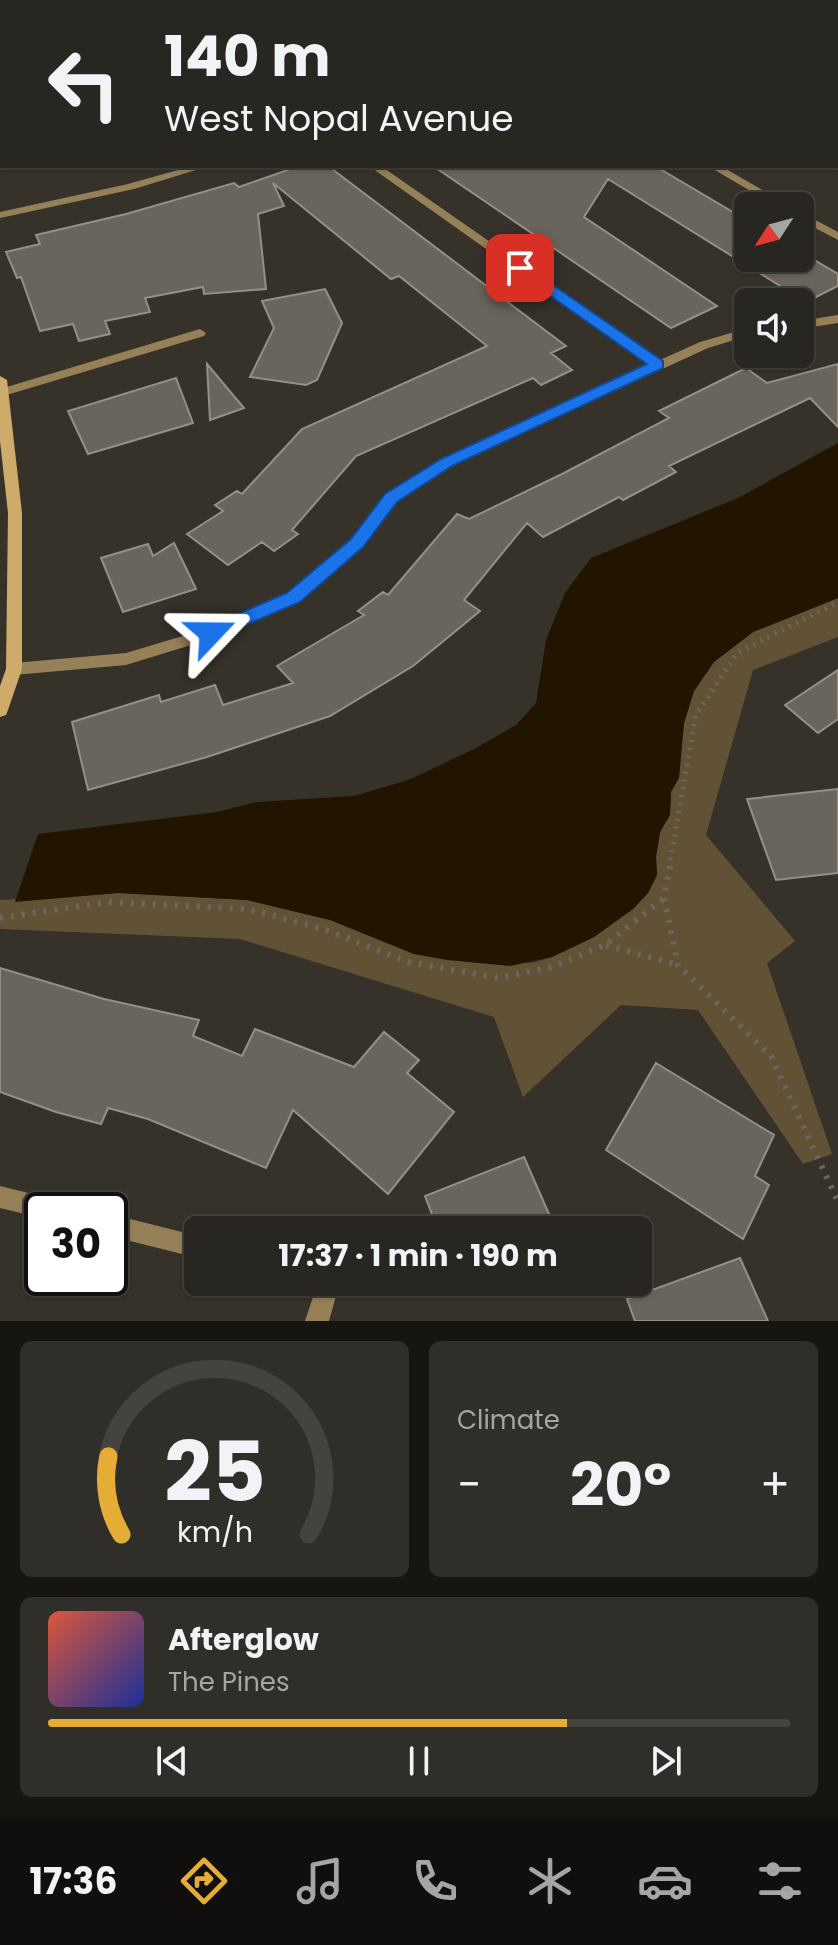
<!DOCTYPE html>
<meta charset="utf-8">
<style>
body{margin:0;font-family:Poppins,sans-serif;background:#302e29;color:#f1f3f6;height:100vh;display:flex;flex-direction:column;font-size:30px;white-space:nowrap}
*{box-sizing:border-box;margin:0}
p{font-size:26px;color:#a5a5a5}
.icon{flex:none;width:44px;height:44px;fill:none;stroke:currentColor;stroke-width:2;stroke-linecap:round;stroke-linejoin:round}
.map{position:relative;height:1321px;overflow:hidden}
.side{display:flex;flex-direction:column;gap:20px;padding:20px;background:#161512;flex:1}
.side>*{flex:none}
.hud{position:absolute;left:0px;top:0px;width:838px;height:168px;box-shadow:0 2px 6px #0004,0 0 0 2px #44433e;background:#282620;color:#f1f3f6;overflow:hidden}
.needle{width:52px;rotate:234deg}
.buttons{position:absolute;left:734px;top:192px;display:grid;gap:16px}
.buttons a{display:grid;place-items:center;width:80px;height:80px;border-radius:12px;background:#282620;box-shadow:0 2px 6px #0004,0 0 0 2px #44433e;font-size:40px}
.speed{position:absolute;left:24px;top:1192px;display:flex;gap:16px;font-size:40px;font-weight:700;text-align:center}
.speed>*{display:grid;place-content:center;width:104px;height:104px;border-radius:50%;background:#282620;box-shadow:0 2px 6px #0004,0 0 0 2px #44433e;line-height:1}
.speed .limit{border:4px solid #111;border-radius:12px;background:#fff;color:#111}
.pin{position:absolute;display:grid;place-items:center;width:68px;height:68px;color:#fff;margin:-34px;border-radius:16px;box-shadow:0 4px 12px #0006}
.me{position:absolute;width:88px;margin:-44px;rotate:67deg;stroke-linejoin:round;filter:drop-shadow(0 0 6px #0008)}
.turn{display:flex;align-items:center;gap:28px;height:168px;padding:0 32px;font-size:36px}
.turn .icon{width:104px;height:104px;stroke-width:2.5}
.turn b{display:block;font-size:56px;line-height:68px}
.big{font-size:60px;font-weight:700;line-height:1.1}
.side .tile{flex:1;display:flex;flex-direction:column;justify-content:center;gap:12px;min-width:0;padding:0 28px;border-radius:12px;background:#302e29}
.side .dial{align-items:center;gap:0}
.dial svg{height:208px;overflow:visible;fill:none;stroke:#44433e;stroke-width:7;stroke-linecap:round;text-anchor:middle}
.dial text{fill:#f1f3f6;stroke:none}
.song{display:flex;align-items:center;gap:24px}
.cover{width:96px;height:96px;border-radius:12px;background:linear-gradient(135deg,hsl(10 70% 55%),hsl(230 70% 35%))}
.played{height:8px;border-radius:4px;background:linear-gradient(90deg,#e5ad35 70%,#44433e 70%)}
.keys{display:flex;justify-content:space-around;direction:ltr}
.heat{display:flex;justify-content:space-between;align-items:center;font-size:44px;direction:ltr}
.side .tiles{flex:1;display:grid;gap:20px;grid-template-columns:1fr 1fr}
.tile:last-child{grid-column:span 2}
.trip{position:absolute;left:184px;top:1216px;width:468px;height:80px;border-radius:12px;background:#282620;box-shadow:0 2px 6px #0004,0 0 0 2px #44433e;font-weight:700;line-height:80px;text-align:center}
.menu{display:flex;height:128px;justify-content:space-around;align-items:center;background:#100f0d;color:#a5a5a5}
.menu .icon{width:56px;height:56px}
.menu .selected{color:#e5ad35}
.menu b{font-size:36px;color:#f1f3f6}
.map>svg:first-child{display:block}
.green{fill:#625235}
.water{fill:#211500}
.building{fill:#6a655c;stroke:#958f86;stroke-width:2}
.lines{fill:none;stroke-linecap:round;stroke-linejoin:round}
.path-far1{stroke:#6b6760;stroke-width:5;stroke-dasharray:2 6;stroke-linecap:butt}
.path{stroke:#6b6760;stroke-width:6;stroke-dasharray:3 8;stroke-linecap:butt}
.street{fill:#968058;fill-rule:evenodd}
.secondary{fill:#ceab6b;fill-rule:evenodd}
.route{fill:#1a73e8;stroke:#114b97;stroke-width:2}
</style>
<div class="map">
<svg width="838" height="1321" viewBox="0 0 838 1321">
<rect width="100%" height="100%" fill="#36322a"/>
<path class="green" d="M838,598V637L753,670L706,835L795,941L767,963L832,1154L803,1164L698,1010L621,1005L523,1097L494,1017L240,939L0,929V900L118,893L247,900L330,920L414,954L532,963L552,957L594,937L633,909L648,893L657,875L656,857L660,832L670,815L671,791L679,778L684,723L694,691L714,662L753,632Z"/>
<path class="water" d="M838,443V598L753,632L714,662L694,691L684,723L679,778L671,792L670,815L660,832L656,857L657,875L648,893L633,909L594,937L552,957L510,966L447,960L414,954L330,920L247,900L118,893L15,902L38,834L217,812L256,802L354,796L411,779L476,748L516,725L536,703L546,640L565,593L591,558L738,498Z"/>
<path class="building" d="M299,166H328L566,346L551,353L572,370L541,385L533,378L356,456L292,530L298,534L274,551L262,542L228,565L187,534L223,511L215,505L237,491L242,494L302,429L487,346L399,276L391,279L273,183L284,206L258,214L266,289L204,294L203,287L145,298L150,312L105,321L110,334L79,341L73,324L40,331L21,277L17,278L6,252L40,244L36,235L126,214L234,183L239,187Z
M433,166H655L748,221V258H800L802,253L838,274V286L806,302L608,179L584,217L717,306L671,328Z
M325,289L342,323L317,380L306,385L250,377L274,328L262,301Z
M207,364L244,408L210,420Z
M838,364V427L810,398L669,466L676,472L623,500L619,497L543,537L527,523L464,600L480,611L413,666L330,716L207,757L88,790L72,722L159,695L161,702L215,685L223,705L293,683L277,666L364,615L358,611L383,592L388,595L457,514L469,519L564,473L669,418L659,411L746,368L767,383Z
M176,378L193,423L88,454L68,411Z
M174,543L196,589L123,612L101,558L148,544L153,556Z
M838,670V719L818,733L785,705Z
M838,789V873L776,880L747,799Z
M0,968L104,999L199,1020L193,1036L242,1056L255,1029L354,1067L384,1032L419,1060L407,1073L454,1112L388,1194L293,1110L266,1168L148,1119L108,1108L101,1124L56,1112L0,1092Z
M656,1063L774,1135L755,1176L769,1185L743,1239L606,1150Z
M524,1157L556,1230H438L425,1196Z
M740,1258L768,1321H635L627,1299Z"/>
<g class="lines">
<path class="path-far1" d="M669,868L696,715L737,653L838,602"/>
<path class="path" d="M670,866L664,898L678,965L771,1056L838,1202
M0,918L108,902L247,909L321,928L408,962L499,978L552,967L605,945L664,898
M606,945L678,965"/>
<path class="street" d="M833,0H838V4L831,2Z
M2,78V84L0,85V79Z
M192,166H209L134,189L0,218V212L128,184Z
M369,166H381L660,360L700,342L748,328V336L708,348L452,466L396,501L362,547L299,601L217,637L126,665L14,675L8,673L6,669L8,665L14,663L126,653L206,629L289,593L352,539L386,495L442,460L650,365Z
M708,166H721L790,206H776Z
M800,212L838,232V240L800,220Z
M838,315V323L800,329V321Z
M200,329L206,333L204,336L0,397V389Z
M0,1186L53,1199L61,1202L64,1210H42V1218L0,1208Z
M110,1214L198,1236V1258L110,1236Z
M318,1282H340L329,1321H305Z"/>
<path class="secondary" d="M639,0H650L652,2H640Z
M836,93H838V100H836Z
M0,376L7,380L22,513V669L8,710L6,715L0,717V686L6,669L8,513L0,441Z"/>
</g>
<path class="route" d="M515,265H524L663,361V368L452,466L397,502L363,547L300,602L217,637H205V628L287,593L351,539L385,494L441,459L647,364L515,271Z"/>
</svg>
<div class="buttons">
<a><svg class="needle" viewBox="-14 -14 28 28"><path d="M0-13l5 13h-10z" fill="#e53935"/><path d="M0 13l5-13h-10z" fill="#a5a5a5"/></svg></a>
<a><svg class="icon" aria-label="sound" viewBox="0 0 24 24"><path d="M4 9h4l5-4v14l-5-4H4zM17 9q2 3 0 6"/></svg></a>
</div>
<div class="speed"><div class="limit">30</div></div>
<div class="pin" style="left:520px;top:268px;background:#d93025"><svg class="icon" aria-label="arrive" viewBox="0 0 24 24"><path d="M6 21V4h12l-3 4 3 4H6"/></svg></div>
<svg class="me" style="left:211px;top:633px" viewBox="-20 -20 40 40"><path d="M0-17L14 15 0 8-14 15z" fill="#1a73e8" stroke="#fff" stroke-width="4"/></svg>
<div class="trip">17:37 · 1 min · 190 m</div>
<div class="hud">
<div class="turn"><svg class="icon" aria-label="left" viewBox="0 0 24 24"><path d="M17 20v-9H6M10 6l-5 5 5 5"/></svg><div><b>140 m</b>West Nopal Avenue</div></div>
</div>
</div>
<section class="side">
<div class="tiles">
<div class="tile dial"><svg viewBox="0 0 100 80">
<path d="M14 69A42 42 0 1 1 86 69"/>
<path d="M14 69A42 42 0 0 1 9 39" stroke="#e5ad35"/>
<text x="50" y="56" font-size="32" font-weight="700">25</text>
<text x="50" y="72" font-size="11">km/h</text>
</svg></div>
<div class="tile"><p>Climate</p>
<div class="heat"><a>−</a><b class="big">20°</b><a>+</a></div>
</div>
<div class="tile">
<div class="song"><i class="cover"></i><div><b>Afterglow</b><p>The Pines</p></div></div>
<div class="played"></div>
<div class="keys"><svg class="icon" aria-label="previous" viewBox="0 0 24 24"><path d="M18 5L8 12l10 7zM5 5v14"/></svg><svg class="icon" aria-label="pause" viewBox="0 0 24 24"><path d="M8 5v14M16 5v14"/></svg><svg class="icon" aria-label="next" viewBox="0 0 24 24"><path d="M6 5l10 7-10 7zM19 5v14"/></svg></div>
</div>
</div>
</section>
<nav class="menu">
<b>17:36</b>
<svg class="icon selected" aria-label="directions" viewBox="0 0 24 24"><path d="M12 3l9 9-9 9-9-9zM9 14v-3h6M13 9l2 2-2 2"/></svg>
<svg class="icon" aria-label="music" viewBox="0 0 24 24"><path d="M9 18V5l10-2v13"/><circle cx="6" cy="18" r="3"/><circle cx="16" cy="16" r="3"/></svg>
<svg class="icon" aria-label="phone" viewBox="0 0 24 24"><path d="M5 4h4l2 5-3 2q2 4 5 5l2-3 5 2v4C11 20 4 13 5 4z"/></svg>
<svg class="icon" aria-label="climate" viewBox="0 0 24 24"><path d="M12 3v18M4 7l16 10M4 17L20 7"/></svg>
<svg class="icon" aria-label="car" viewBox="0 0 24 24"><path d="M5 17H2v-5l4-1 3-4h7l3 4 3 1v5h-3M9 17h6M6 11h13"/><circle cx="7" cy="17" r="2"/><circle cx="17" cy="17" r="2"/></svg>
<svg class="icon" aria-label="filters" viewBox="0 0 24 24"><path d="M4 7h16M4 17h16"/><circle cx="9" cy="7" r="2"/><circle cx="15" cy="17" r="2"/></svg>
</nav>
